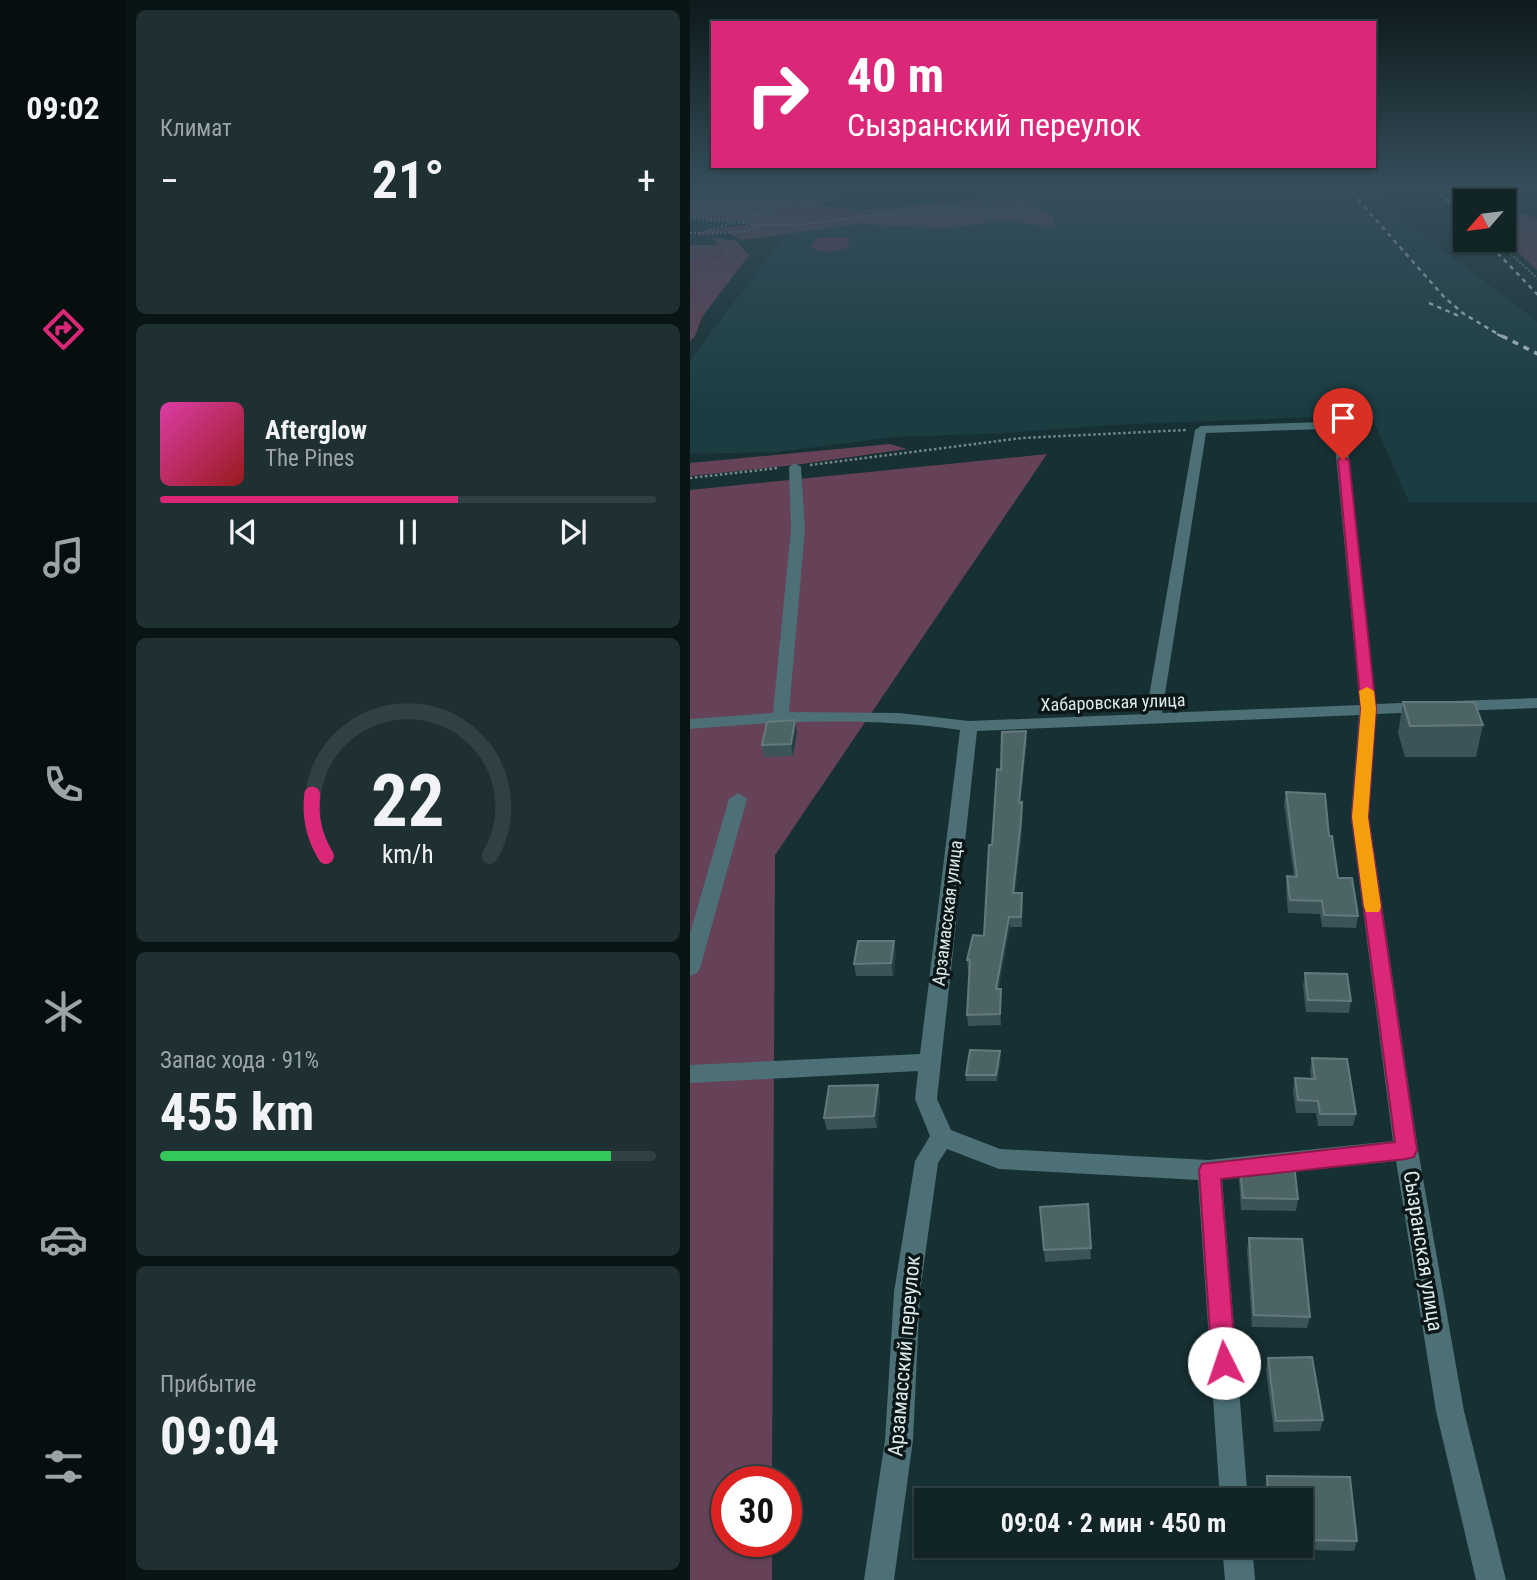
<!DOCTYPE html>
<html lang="ru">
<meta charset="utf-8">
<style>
body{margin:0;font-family:"Roboto Condensed",sans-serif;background:#1e3032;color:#f1f3f6;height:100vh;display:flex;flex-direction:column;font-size:26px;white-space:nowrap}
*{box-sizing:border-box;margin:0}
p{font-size:23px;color:#9ca4a7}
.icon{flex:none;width:38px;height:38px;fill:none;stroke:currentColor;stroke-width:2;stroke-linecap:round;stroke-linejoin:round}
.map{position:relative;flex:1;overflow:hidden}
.drawer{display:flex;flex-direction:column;gap:10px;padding:10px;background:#091415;width:564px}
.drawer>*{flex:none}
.banner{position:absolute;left:21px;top:21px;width:665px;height:147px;border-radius:0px;box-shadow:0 2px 5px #0004,0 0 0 2px #304143;background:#db2777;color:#fff;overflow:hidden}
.needle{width:46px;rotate:242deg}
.tools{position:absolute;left:763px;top:189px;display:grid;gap:14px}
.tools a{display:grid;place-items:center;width:63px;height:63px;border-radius:0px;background:#112426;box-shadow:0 2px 5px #0004,0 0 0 2px #304143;font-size:35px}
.speed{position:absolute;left:21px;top:1466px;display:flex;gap:14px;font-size:35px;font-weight:700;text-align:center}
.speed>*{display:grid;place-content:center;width:91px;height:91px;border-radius:50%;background:#112426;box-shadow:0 2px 5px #0004,0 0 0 2px #304143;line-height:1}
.speed .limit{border:10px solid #d22;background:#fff;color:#111}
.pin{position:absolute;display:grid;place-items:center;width:60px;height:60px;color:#fff;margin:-72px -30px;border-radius:50% 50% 50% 0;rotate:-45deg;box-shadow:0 0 7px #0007}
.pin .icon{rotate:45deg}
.me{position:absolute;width:77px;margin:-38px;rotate:356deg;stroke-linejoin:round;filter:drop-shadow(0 0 5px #0008)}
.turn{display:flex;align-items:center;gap:24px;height:147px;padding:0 21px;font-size:32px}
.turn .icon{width:91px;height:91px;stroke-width:2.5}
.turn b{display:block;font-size:49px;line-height:60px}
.big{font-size:52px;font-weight:700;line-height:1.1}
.drawer .widget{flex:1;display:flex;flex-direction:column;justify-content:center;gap:10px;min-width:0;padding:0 24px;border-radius:10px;background:#1e3032}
.drawer .dial{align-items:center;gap:0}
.dial svg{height:182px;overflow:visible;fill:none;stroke:#304143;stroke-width:7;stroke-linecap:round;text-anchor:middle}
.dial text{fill:#f1f3f6;stroke:none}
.song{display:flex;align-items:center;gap:21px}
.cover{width:84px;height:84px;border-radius:10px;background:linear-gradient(135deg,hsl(320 70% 55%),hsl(0 70% 35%))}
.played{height:7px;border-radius:4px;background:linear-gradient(90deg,#db2777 60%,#304143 60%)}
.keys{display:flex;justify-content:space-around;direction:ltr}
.heat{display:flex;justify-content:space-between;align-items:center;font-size:38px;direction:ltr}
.charge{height:10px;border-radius:5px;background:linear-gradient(90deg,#34c759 91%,#304143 0)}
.trip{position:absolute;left:224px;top:1488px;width:399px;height:70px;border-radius:0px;background:#112426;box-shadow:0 2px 5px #0004,0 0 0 2px #304143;font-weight:700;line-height:70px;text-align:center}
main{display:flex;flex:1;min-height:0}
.tabs{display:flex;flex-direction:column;width:126px;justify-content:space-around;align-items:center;background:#070e0f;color:#9ca4a7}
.tabs .icon{width:49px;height:49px}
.tabs .on{color:#db2777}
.tabs b{font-size:32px;color:#f1f3f6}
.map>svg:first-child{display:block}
.built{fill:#1b3d42}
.green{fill:#664258}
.water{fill:#6c3458}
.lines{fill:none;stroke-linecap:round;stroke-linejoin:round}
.stream{stroke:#6c3458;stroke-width:3.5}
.path-far1{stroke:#75888b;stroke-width:2;stroke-dasharray:2 2;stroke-linecap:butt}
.path{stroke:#75888b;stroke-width:2.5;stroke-dasharray:2.5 2.5;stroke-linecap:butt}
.minor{fill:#4c7075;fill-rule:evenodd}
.rail-far1{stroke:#b8c8cb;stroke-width:2.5;stroke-dasharray:4.5 4.5;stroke-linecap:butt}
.rail{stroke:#b8c8cb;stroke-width:3.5;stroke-dasharray:6 6;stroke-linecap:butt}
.wall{fill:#3c5357}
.shaded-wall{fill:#263e42}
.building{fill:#4d6467;stroke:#64797c;stroke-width:2}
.route{fill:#db2777;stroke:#8e194d;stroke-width:2}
.slow{fill:#f59e0b}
.labels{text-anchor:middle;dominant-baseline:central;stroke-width:7;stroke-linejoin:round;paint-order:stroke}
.street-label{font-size:18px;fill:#dceaed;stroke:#0b1617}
.near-street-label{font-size:21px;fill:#dceaed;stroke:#0b1617}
</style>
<main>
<nav class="tabs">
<b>09:02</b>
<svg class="icon on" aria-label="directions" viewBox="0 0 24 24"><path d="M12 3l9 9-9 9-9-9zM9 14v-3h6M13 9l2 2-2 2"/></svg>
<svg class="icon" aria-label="music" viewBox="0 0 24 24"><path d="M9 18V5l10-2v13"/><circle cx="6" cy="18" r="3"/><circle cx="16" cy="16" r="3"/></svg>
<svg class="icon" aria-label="phone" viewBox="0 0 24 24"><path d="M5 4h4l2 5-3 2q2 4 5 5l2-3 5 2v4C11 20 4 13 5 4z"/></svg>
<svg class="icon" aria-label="climate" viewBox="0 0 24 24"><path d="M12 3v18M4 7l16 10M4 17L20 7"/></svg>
<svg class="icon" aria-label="car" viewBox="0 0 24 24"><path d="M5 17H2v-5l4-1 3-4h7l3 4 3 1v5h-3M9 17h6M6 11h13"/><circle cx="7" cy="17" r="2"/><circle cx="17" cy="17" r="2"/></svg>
<svg class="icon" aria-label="filters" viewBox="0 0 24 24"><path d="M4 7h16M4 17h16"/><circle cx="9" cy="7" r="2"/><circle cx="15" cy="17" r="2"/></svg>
</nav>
<section class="drawer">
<div class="widget"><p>Климат</p>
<div class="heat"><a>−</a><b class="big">21°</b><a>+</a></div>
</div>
<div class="widget">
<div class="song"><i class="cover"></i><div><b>Afterglow</b><p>The Pines</p></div></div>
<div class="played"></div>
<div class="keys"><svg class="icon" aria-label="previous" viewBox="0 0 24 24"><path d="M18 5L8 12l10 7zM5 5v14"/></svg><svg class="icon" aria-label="pause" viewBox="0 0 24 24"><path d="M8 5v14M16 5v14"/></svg><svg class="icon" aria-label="next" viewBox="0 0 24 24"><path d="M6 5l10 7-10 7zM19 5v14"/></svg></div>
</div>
<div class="widget dial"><svg viewBox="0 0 100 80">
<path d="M14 69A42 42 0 1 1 86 69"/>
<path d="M14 69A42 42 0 0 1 8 42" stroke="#db2777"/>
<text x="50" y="56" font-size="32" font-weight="700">22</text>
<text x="50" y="72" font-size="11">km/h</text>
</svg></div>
<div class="widget"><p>Запас хода · 91%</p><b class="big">455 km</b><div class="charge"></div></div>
<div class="widget"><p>Прибытие</p><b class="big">09:04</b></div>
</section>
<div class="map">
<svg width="848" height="1580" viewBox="0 0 848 1580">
<rect width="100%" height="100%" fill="#173033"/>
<path class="built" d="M450,186H677L744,244L847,321V502H719L681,415L420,425L317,433L205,437L87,452L0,454V360L97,233Z"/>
<path class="green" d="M0,186H152L132,205L166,210L244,204L279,206L439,186H478L432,194L338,201L364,218L363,226L327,223V219L257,228L168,224L52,240L37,232L62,223L0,217Z
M814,206L847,219V270L814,239Z
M23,238L46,241L59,255L12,317L5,336L0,341V245H28Z
M200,444L217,449L105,465L0,476V463Z
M357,454L85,855L82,1482H37V1542H82V1580H0V490Z"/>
<path class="water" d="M156,237L160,239L157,247C147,253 131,253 121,247L127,238Z"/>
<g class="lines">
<path class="stream" d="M271,203L399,186
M83,212L154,215L254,205
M61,222L137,186
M10,234L49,227
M0,264L13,259L31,258L33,256L28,246
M0,287L4,292L0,298"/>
<path class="path-far1" d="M750,186L775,212
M0,218L71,225H107L424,186
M53,222L72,212L97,205L127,186
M0,233H11L45,222
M18,234L57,231L69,226
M806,240L848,279"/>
<path class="path" d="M120,465L332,438L496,430
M0,478L88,468"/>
<path class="minor" d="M636,422L656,433L686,704L736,702L744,707L736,712L686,714L679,817L728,1150L774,1411L816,1580H786L746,1411L706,1161L532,1179L558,1500H530L508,1180L309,1169L257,1149L248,1163L230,1292L223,1440L204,1580H174L195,1440L204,1292L225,1161L240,1136L225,1099L228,1071L0,1083V1065L230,1054L270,730C180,717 90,721 0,729V719L83,713L101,529L99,467L105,463L111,467L115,529L99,712L209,713L279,721L456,714L505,430L511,426ZM634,429L644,435L670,705L472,713L516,433ZM669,715L661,817L703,1141L519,1160L310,1149L261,1130L247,1099L287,731Z
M848,698V708L764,711L756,706L764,701Z
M48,793L57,799L10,968L7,973L0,976V933L39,799Z
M532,1545H562L565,1580H535Z"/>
<path class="rail-far1" d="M656,186L755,298L774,314L813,337
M744,186L775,219
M795,240L848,295
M739,303L769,316
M807,334L815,338"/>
<path class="rail" d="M812,336L848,354"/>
</g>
<path class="wall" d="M713,702L793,725L786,757H715L708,733Z
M107,732L103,756L74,757L72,745Z
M337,741L330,803L332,802V832L325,893L332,904V927H320L308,989L311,1000V1025L278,1026L277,1015L279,971H278L277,960L294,936L302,845Z
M596,792L639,836L648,878L668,916L666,928L632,927L630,914L598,913L596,888L597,876L604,877L594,804Z
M206,953L203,976H166L164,964Z
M615,973L661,1001L659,1013L616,1012L613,986Z
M311,1058L307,1081H276V1075Z
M622,1058L666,1114L663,1126H628L626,1113H606L603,1091L605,1078L621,1079L620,1070Z
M188,1085L190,1097L187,1128L137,1130L134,1118Z
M550,1168L608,1199L606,1211L551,1210L549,1180Z
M398,1204L401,1259L355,1262L350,1207Z
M559,1238L620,1317L617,1328L562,1327L557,1250Z
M578,1358L633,1420L630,1431L584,1432L576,1370Z
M577,1476L660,1477L667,1541L664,1551L580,1549L579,1545H611V1500H576L575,1487Z"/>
<path class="shaded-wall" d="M105,720L107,732L103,756L101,744Z
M336,731L337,741L329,813V803Z
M332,802V832L324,904L323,893Z
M319,917L320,927L307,1000L306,989Z
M204,941L206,953L203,976L201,963Z
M311,989V1025L310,1014Z
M310,1051L311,1058L307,1081L306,1075Z
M188,1085L190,1097L187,1128L184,1116Z"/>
<path class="building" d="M713,702H784L793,725L720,726Z
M105,720L101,744L72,745L77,722Z
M336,731L329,803L332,802L331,821L323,893H332L331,917H319L306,989H311L310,1014L277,1015L280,960H277L283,935L294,936L299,845H302L307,769L311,770L312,732Z
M596,792L635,794L639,836H642L648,878H662L668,916L634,915L632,901L600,900L597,876L607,877Z
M168,941H204L201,963L164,964Z
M615,973L657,974L661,1001L618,1000Z
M280,1050L310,1051L306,1075H276Z
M622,1058L657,1059L666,1114H630L628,1101L608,1100L605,1078L625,1079Z
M188,1085L184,1116L134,1118L139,1086Z
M604,1164L608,1199L553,1198L550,1168Z
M398,1204L401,1248L354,1250L350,1207Z
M559,1238L612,1239L620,1317L564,1315Z
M622,1357L633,1420L586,1421L578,1358Z
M577,1476L660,1477L667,1541L611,1540V1500H579Z"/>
<linearGradient id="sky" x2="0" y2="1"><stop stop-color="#0d1a1c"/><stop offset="0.46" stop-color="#364e5b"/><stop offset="1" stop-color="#364e5b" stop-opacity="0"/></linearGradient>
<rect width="848" height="408" fill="url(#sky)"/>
<path class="route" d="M653,457L659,460L686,709L678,817L727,1150L724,1157L716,1159L531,1179L546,1363L542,1371L534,1374L525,1371L522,1363L509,1170L512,1164L705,1142L662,817L671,709L648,460Z"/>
<path class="slow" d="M677,687L684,691L686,709L678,817L691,907L689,912H676L674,907L662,817L671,709L669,691Z"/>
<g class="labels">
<g class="street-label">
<text transform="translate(423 702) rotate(-2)">Хабаровская улица</text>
<text transform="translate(257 913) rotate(-83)">Арзамасская улица</text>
</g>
<g class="near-street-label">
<text transform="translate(733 1251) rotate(81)">Сызранская улица</text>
<text transform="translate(214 1356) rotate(-85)">Арзамасский переулок</text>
</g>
</g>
</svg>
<div class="tools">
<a><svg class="needle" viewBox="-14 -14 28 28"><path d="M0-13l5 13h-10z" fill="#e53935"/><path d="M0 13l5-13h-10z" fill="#9ca4a7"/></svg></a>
</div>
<div class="speed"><div class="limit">30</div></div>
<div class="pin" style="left:653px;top:460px;background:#d93025"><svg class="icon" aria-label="arrive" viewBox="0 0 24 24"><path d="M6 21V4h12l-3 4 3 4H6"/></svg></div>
<svg class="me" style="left:534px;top:1363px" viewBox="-20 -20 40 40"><circle r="19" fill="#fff"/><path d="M0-13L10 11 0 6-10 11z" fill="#db2777"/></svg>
<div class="trip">09:04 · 2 мин · 450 m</div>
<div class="banner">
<div class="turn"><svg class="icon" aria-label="right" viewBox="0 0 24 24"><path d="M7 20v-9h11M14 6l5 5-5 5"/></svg><div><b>40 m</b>Сызранский переулок</div></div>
</div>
</div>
</main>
